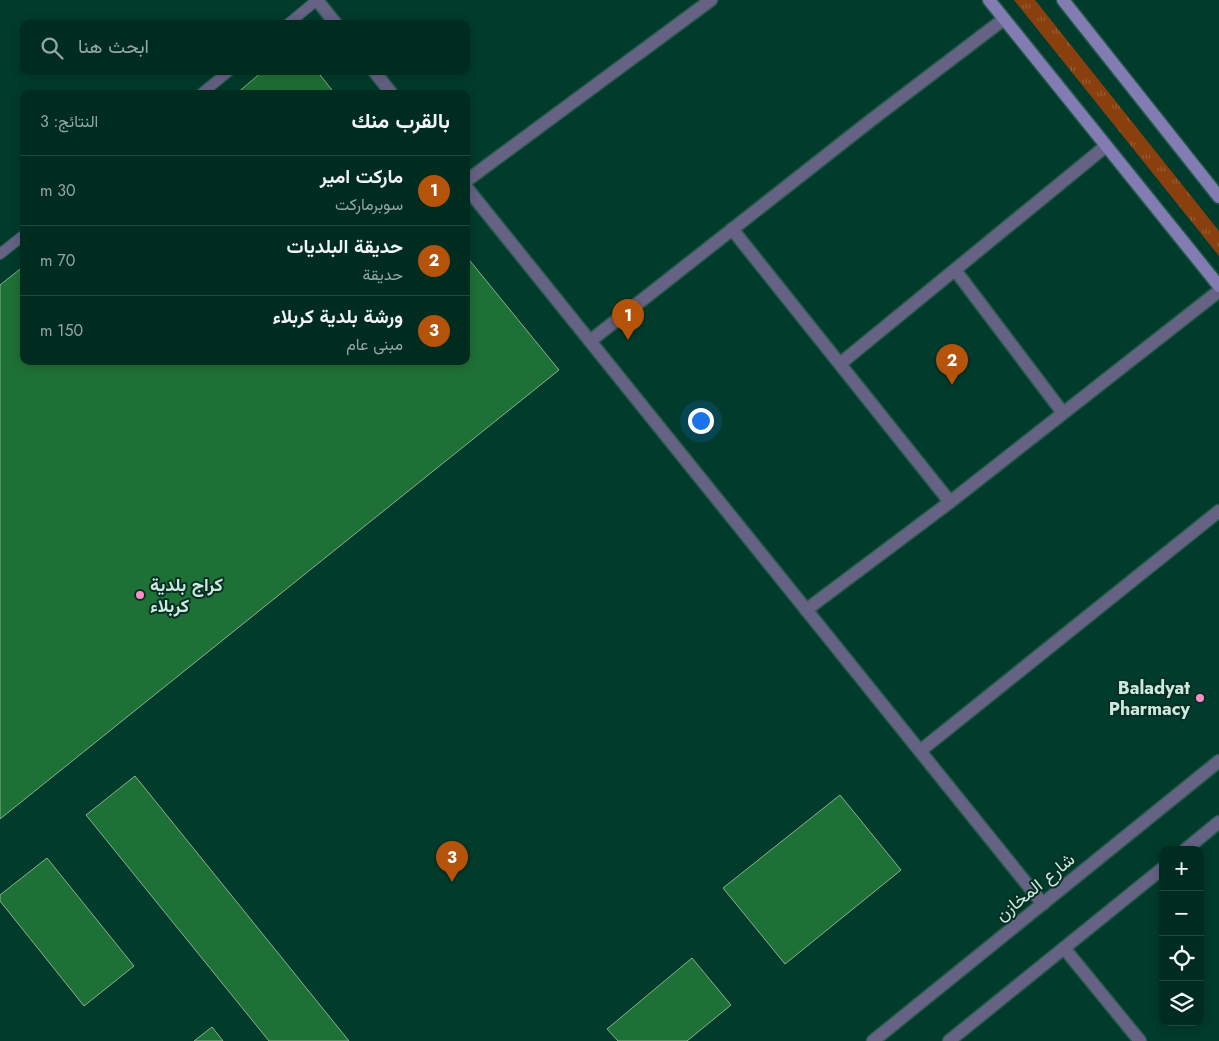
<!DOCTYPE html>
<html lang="ar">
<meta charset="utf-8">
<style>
body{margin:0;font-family:Jost,Vazirmatn,sans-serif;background:#0a3429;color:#f1f3f6;direction:rtl}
.controls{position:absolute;right:15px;bottom:15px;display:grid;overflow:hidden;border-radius:10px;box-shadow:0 2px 12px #0003}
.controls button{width:45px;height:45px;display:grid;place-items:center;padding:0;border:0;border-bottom:1px solid #22483e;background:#002c20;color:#f1f3f6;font:25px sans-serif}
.you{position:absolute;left:700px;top:420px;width:18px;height:18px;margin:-12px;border:4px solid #fff;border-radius:50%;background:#1a73e8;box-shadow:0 0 0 8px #1a73e833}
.badge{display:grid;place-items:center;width:32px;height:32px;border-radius:50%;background:#b45309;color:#fff;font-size:16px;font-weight:700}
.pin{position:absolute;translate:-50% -41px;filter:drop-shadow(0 1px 2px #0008)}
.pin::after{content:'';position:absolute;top:26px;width:18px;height:15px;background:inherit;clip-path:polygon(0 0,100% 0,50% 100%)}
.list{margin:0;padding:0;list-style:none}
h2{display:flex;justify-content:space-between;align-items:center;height:65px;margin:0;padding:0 20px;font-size:21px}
h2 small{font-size:16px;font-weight:400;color:#95a7a5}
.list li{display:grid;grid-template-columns:32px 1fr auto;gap:15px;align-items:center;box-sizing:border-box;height:70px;padding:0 20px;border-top:1px solid #22483e}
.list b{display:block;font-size:19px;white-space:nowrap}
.list p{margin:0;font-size:16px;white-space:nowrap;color:#95a7a5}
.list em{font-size:16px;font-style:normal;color:#95a7a5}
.icon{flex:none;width:28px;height:28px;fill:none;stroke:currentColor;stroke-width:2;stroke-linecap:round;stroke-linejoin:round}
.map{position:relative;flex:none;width:1219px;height:1041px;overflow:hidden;direction:ltr}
.search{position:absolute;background:#002c20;box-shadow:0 2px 12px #0003;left:20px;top:20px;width:450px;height:55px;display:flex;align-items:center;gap:12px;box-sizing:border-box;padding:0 18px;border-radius:10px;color:#95a7a5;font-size:19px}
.panel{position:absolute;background:#002c20;box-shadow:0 2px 12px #0003;left:20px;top:90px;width:450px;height:275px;border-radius:10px;direction:rtl}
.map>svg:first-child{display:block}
</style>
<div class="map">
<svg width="1219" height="1041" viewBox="0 0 1219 1041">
<defs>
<pattern id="grass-tufts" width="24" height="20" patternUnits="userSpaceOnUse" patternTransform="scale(1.25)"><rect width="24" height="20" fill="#89400e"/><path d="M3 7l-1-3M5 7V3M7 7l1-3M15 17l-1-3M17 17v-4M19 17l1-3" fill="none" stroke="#985c31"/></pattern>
</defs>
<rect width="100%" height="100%" fill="#003b2b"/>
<path fill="url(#grass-tufts)" d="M1014 0H1035L1219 231V256Z"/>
<g fill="#1e7136" stroke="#8ab090">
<path d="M263 71H317L335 94H236Z"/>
<path d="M466 256 559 370 0 819V285L24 266V361H466Z"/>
<path d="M135 776 349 1041H269L86 815Z"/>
<path d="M840 795 901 870 785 964 723 888Z"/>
<path d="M47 858 134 966 84 1006 0 901V895Z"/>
<path d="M692 958 731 1005 687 1041H618L607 1029Z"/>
<path d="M212 1027 223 1041H194Z"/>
</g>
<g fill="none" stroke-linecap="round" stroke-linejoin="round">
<g stroke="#255a4b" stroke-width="12">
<g id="service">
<path d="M288 24 317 0"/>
<path d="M201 94 229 71"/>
<path d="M0 254 24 235"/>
</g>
</g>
<g stroke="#255a4b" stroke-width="15">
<g id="minor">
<path d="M317 0 336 24"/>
<path d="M374 71 392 94"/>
<path d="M466 181 711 0"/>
<path d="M466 187 1043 904"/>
<path d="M732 229 950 502"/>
<path d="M955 270 1063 413"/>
<path d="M590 341 870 121 1004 19"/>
<path d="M841 363 1106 146"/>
<path d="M806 610 950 502 1219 291"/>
<path d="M920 751 1219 511"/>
<path d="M1064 948 1140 1041"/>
</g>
</g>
<g stroke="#255a4b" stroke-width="15">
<g id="tertiary">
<path d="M1185 850 1219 822"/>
<path d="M873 1041 1219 761"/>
<path d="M949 1041 1163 868"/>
</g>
</g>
<g stroke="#255a4b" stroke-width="15">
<g id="secondary">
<path d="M989 0 1219 286"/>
<path d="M1063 0 1219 197"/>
</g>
</g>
<use href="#service" stroke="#656284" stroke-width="10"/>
<use href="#minor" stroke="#656284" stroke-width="12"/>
<use href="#tertiary" stroke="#656284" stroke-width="12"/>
<use href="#secondary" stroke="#827cb2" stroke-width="12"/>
</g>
<g fill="#fb8fc6" stroke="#052f23" stroke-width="2">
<circle cx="140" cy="595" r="5"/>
<circle cx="1200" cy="698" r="5"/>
</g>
<g text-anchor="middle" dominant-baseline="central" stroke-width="4" stroke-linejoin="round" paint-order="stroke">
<g font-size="18" font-weight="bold" fill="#cee8dd" stroke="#052f23" text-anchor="start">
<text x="150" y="585">كراج بلدية<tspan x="150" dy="21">كربلاء</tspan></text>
<text x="1190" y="688" text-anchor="end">Baladyat<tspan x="1190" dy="21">Pharmacy</tspan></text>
</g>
<g font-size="18" fill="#cee8dd" stroke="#052f23">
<text transform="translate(1035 887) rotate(-39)">شارع المخازن</text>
</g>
</g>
</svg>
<div class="controls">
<button>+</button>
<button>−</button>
<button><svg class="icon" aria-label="locate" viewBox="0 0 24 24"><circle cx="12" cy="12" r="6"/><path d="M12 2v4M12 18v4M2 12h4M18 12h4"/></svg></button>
<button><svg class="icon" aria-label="layers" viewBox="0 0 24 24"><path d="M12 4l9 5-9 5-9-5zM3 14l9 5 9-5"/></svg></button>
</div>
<div class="you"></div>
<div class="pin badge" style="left:628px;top:340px">1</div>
<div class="pin badge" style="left:952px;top:385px">2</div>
<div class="pin badge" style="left:452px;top:882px">3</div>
<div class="search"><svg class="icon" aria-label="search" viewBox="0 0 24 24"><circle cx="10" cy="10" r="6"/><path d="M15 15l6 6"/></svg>ابحث هنا</div>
<section class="panel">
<h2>بالقرب منك<small>النتائج: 3</small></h2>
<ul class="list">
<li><span class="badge">1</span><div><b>ماركت امير</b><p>سوبرماركت</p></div><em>30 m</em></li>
<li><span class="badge">2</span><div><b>حديقة البلديات</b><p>حديقة</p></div><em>70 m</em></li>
<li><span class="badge">3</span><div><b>ورشة بلدية كربلاء</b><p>مبنى عام</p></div><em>150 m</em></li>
</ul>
</section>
</div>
